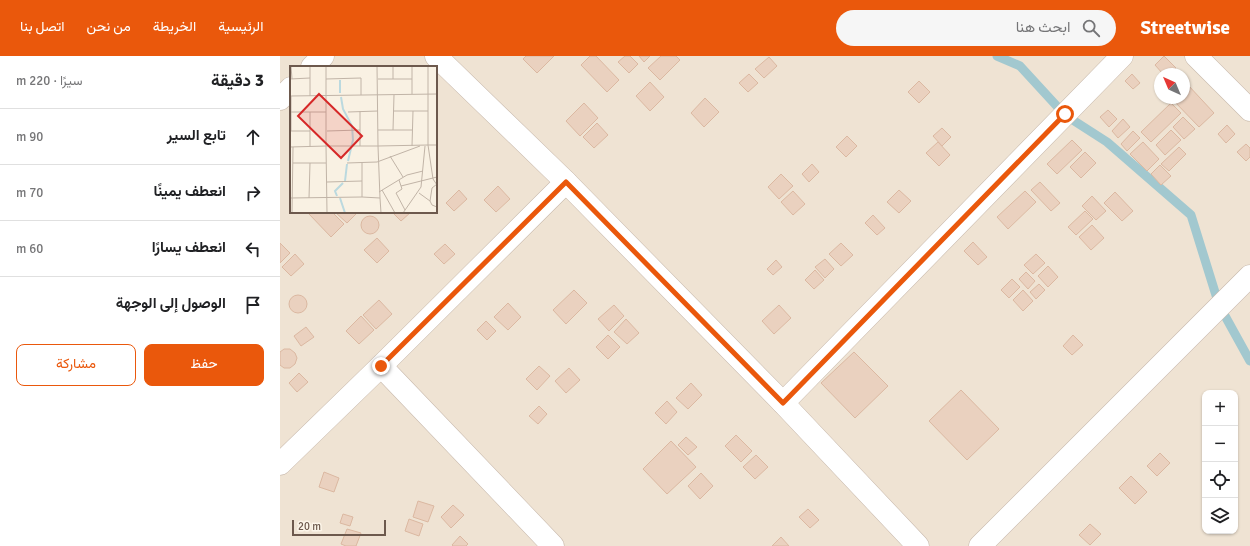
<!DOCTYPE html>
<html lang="ar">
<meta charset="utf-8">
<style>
body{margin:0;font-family:Signika,Vazirmatn,sans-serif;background:#f6f6f6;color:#202124;direction:rtl}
.controls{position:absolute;right:12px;bottom:12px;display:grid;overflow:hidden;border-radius:8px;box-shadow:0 1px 3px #0004}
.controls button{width:36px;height:36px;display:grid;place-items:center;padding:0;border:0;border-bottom:1px solid #e0e0e0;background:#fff;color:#202124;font:20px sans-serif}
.compass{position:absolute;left:874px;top:12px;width:36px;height:36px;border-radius:50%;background:#fff;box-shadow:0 1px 3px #0004;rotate:316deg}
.scale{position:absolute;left:12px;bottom:10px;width:94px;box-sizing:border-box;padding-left:4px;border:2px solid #6d594d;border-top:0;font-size:11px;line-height:14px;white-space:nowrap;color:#6d594d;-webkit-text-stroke:3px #fcf5e9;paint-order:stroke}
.stop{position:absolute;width:12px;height:12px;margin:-9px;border:3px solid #ea580c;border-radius:50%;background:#fff}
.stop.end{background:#ea580c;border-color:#fff;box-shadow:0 1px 4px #0008}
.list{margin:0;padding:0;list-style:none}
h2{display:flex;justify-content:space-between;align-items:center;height:52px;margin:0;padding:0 16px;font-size:17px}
h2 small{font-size:13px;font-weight:400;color:#757577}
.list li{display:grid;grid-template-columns:26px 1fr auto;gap:12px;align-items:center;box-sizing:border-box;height:56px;padding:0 16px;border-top:1px solid #e0e0e0}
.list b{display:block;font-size:15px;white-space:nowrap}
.list em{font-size:13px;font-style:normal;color:#757577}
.actions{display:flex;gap:8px;padding:12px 16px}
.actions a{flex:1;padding:9px 0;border:1px solid #ea580c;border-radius:8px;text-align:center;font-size:14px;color:#ea580c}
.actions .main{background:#ea580c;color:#fff}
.icon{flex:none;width:22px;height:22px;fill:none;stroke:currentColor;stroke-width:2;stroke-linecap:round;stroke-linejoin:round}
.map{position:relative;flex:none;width:970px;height:490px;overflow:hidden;direction:ltr}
header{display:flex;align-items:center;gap:24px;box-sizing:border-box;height:56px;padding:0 20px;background:#ea580c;color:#fff}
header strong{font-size:19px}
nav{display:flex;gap:22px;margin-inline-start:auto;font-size:14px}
.search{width:280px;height:36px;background:#f6f6f6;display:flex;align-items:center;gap:10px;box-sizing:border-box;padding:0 14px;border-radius:22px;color:#757577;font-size:15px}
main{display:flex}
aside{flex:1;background:#fff}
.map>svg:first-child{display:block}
</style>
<header>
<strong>Streetwise</strong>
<div class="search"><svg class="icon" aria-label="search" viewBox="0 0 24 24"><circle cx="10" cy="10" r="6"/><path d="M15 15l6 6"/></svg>ابحث هنا</div>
<nav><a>الرئيسية</a><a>الخريطة</a><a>من نحن</a><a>اتصل بنا</a></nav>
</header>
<main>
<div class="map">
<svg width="970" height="490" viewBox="0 0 970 490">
<rect width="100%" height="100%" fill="#f9f1e3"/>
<path fill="#efe3d3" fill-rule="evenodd" d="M0 0H970V490H0ZM11 11H156V156H11ZM880 18H904V42H880ZM925 337H955V475H925Z"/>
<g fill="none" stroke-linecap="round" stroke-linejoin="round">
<path stroke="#a2c8cf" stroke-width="9" d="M717 0 740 10 785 59 827 86 911 159 939 249 970 305"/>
</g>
<g fill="#ead1bf" stroke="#dbb8a1">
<path d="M246 0H274L257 17 243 3Z"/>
<path d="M310 0H316L339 24 327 36 301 9Z"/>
<path d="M345 0H350L358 8 349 17 338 6Z"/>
<path d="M359 0H370L364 6Z"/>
<path d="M381 0H396L400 4 380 24 368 12Z"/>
<path d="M884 0 896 12 890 18H883L875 9Z"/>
<path d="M489 1 497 10 484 22 475 13Z"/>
<path d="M469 18 478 27 468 36 459 27Z"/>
<path d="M852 18 860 27 853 33 845 25Z"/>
<path d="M639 25 650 36 639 47 628 36Z"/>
<path d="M370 26 384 41 370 55 356 40Z"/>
<path d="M908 29 934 57 919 71 893 44 895 42H904V33Z"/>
<path d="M425 42 439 56 424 71 411 57Z"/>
<path d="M304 47 318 62 300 80 286 65Z"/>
<path d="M891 47 901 57 871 86 861 76Z"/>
<path d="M828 54 837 63 829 71 820 61Z"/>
<path d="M903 61 915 73 904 83 893 71Z"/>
<path d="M843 63 850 71 838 82 832 75Z"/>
<path d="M317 67 328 79 314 92 303 81Z"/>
<path d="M947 69 955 78 946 87 938 78Z"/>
<path d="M662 72 671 81 662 90 653 80Z"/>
<path d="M891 74 901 84 885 99 876 89Z"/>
<path d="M853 75 860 82 847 95 841 88Z"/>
<path d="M567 80 577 90 566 101 556 91Z"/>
<path d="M792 84 802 94 777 118 767 108Z"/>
<path d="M658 86 670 99 659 110 646 97Z"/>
<path d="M863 86 879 103 867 115 850 98Z"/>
<path d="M966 88 970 92V101L966 105 957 96Z"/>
<path d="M899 91 906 98 889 115 881 108Z"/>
<path d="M805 96 816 107 801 122 790 111Z"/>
<path d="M532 108 539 116 529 126 522 118Z"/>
<path d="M880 109 891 120 881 129 871 118Z"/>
<path d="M501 118 513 130 499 143 488 131Z"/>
<path d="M760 126 780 147 771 155 751 134Z"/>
<path d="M218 130 230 143 216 156 204 144Z"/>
<path d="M179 134 187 143 174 155 166 147Z"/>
<path d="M619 134 631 145 619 157 607 146Z"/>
<path d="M513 135 525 148 513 159 501 146Z"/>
<path d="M745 135 756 146 728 173 717 161Z"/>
<path d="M835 136 853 155 842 165 824 147Z"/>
<path d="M812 140 826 155 816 164 802 150Z"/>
<path d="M805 155 813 163 796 179 788 171Z"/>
<path d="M32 156H52L64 168 51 181 29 158Z"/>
<path d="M55 156H78L67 167Z"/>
<path d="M112 156H131L121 165Z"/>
<path d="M593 159 605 172 597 179 585 167Z"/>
<circle cx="90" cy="169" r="9"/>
<path d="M812 169 824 182 811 194 799 181Z"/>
<path d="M97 182 109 195 97 207 84 194Z"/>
<path d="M693 186 707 201 698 209 684 195Z"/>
<path d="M0 187 10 197 0 207Z"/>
<path d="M561 187 573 199 561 210 549 198Z"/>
<path d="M165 188 175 198 164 208 154 198Z"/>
<path d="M15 198 24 208 11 220 2 211Z"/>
<path d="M756 198 765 207 753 218 744 209Z"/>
<path d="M545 203 554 213 545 222 535 211Z"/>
<path d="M496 204 502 211 493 219 487 213Z"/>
<path d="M768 210 778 221 768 231 758 220Z"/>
<path d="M535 214 544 224 534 233 525 224Z"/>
<path d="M746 216 755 225 748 233 739 223Z"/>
<path d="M732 223 740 231 729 242 721 234Z"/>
<path d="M759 228 765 234 756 243 750 236Z"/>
<path d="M294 234 307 247 286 268 273 254Z"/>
<path d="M743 234 753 245 743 255 733 244Z"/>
<circle cx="18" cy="248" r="9"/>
<path d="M99 244 112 258 96 273 83 259Z"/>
<path d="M228 247 241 261 228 274 214 261Z"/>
<path d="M334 249 344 260 329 275 318 263Z"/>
<path d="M499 249 511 262 494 278 482 265Z"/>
<path d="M81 260 94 274 79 288 66 275Z"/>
<path d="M346 263 359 277 347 288 334 276Z"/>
<path d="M206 265 216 275 207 284 197 274Z"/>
<path d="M26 271 34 281 21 290 14 280Z"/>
<path d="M328 279 340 291 328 303 316 291Z"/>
<path d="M793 279 803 289 792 299 783 290Z"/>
<path d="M4 293H10L15 297 17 302 15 308 10 312H4L0 309V296Z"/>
<path d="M574 296 608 330 575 362 541 327Z"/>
<path d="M259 310 270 320 257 334 246 323Z"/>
<path d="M289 312 300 324 286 337 275 325Z"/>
<path d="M19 317 28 326 17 336 9 327Z"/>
<path d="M411 327 422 339 408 353 396 342Z"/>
<path d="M681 334 719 373 687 404 649 365Z"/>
<path d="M387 345 397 356 386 368 375 357Z"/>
<path d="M259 350 267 358 258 368 249 360Z"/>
<path d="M456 379 472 395 461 406 445 390Z"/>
<path d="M406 381 417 391 408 399 398 389Z"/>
<path d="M391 385 416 411 387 438 363 413Z"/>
<path d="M880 397 890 407 877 420 867 410Z"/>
<path d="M476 399 488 411 475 423 463 411Z"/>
<path d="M44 416 59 422 54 436 39 431Z"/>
<path d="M421 417 433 430 420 443 408 430Z"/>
<path d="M851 420 867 436 855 448 839 432Z"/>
<path d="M138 445 154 450 148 466 133 461Z"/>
<path d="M173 449 184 459 171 472 161 461Z"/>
<path d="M528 453 539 464 530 472 519 461Z"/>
<path d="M63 458 73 461 70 470 60 467Z"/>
<path d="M129 463 143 468 139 480 125 475Z"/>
<path d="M810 468 821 478 810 489 799 479Z"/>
<path d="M67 473 81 477 76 490H66L61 488Z"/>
<path d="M180 480 188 488 186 490H173L172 489Z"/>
<path d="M501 481 509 490H492Z"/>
</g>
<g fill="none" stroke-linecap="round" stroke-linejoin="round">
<g stroke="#c8b9ac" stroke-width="23">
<g id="minor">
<path d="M156 0 286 126 503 347 638 490"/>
<path d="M916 0 970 54"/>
<path d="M32 11 43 0"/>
<path d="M0 43 11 32"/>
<path d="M101 310 273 490"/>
<path d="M503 347 842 0"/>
<path d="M0 408 101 310 286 126"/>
<path d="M700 490 970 220"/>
</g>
</g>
<use href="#minor" stroke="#fff" stroke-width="22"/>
</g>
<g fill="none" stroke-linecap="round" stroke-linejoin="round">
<path stroke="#ea580c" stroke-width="5" d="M101 310 286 126 503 347 785 58"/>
</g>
<g transform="translate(10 10)">
<rect width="147" height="147" fill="#f9f1e3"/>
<path fill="none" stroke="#bbd9df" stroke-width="2" d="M50 14V27M51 31 53 43 62 60 63 74 58 95M55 115 57 98M47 130 45 125 53 117M50 132 55 147"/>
<path fill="none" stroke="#c1b4a7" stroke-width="1" d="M1 0 2 13M20 0V30M87 0 88 80 138 79V0M0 13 20 12M36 13 71 12V29M88 13H122M103 13V0M122 28V0M0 30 147 28M70 45V80M103 45H138M1 46H36M58 46 88 45M88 64H122M103 64 104 29M0 65H20M1 65V30M37 65 70 64M147 79H138L143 113 147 119M122 80 123 45M0 81 36 80V0M20 81V46M100 90 113 111M3 97H36M57 97 87 96 130 80M72 97V131L90 132 91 147M109 114 112 123 106 127 115 144M37 116 72 115M111 120 147 111M92 124 105 147M89 126 117 109 133 105M129 127 140 135 142 139 147 141M0 132 72 131M19 132 20 97M140 135 142 122 147 118M2 147 3 81M37 147 36 80H88L90 132M113 147 131 121 135 80"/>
<path fill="#d62828" fill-opacity="0.15" stroke="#d62828" stroke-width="2" d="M29 28 72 70 51 92 8 50Z"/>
<rect width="147" height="147" fill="none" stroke="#6d594d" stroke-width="2"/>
</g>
</svg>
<div class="controls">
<button>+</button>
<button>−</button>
<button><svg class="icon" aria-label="locate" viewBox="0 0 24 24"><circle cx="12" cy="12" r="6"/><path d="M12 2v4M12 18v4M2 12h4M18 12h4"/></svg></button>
<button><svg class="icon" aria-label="layers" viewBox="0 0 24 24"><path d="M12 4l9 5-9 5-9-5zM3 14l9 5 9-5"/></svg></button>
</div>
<svg class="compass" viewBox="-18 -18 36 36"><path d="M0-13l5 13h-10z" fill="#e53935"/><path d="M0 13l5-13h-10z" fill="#757577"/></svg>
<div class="scale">20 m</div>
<div class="stop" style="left:785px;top:58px"></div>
<div class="stop end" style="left:101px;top:310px"></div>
</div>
<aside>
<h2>3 دقيقة<small>سيرًا · 220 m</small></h2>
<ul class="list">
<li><svg class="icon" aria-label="ahead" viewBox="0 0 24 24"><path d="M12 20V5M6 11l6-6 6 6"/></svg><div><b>تابع السير</b></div><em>90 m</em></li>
<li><svg class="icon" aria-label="right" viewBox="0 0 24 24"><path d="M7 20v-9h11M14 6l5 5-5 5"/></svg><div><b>انعطف يمينًا</b></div><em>70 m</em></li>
<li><svg class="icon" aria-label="left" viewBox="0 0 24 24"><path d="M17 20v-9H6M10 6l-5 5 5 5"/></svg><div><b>انعطف يسارًا</b></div><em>60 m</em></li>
<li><svg class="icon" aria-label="arrive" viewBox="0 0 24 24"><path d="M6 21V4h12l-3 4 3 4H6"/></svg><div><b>الوصول إلى الوجهة</b></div></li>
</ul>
<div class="actions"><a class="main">حفظ</a><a>مشاركة</a></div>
</aside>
</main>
